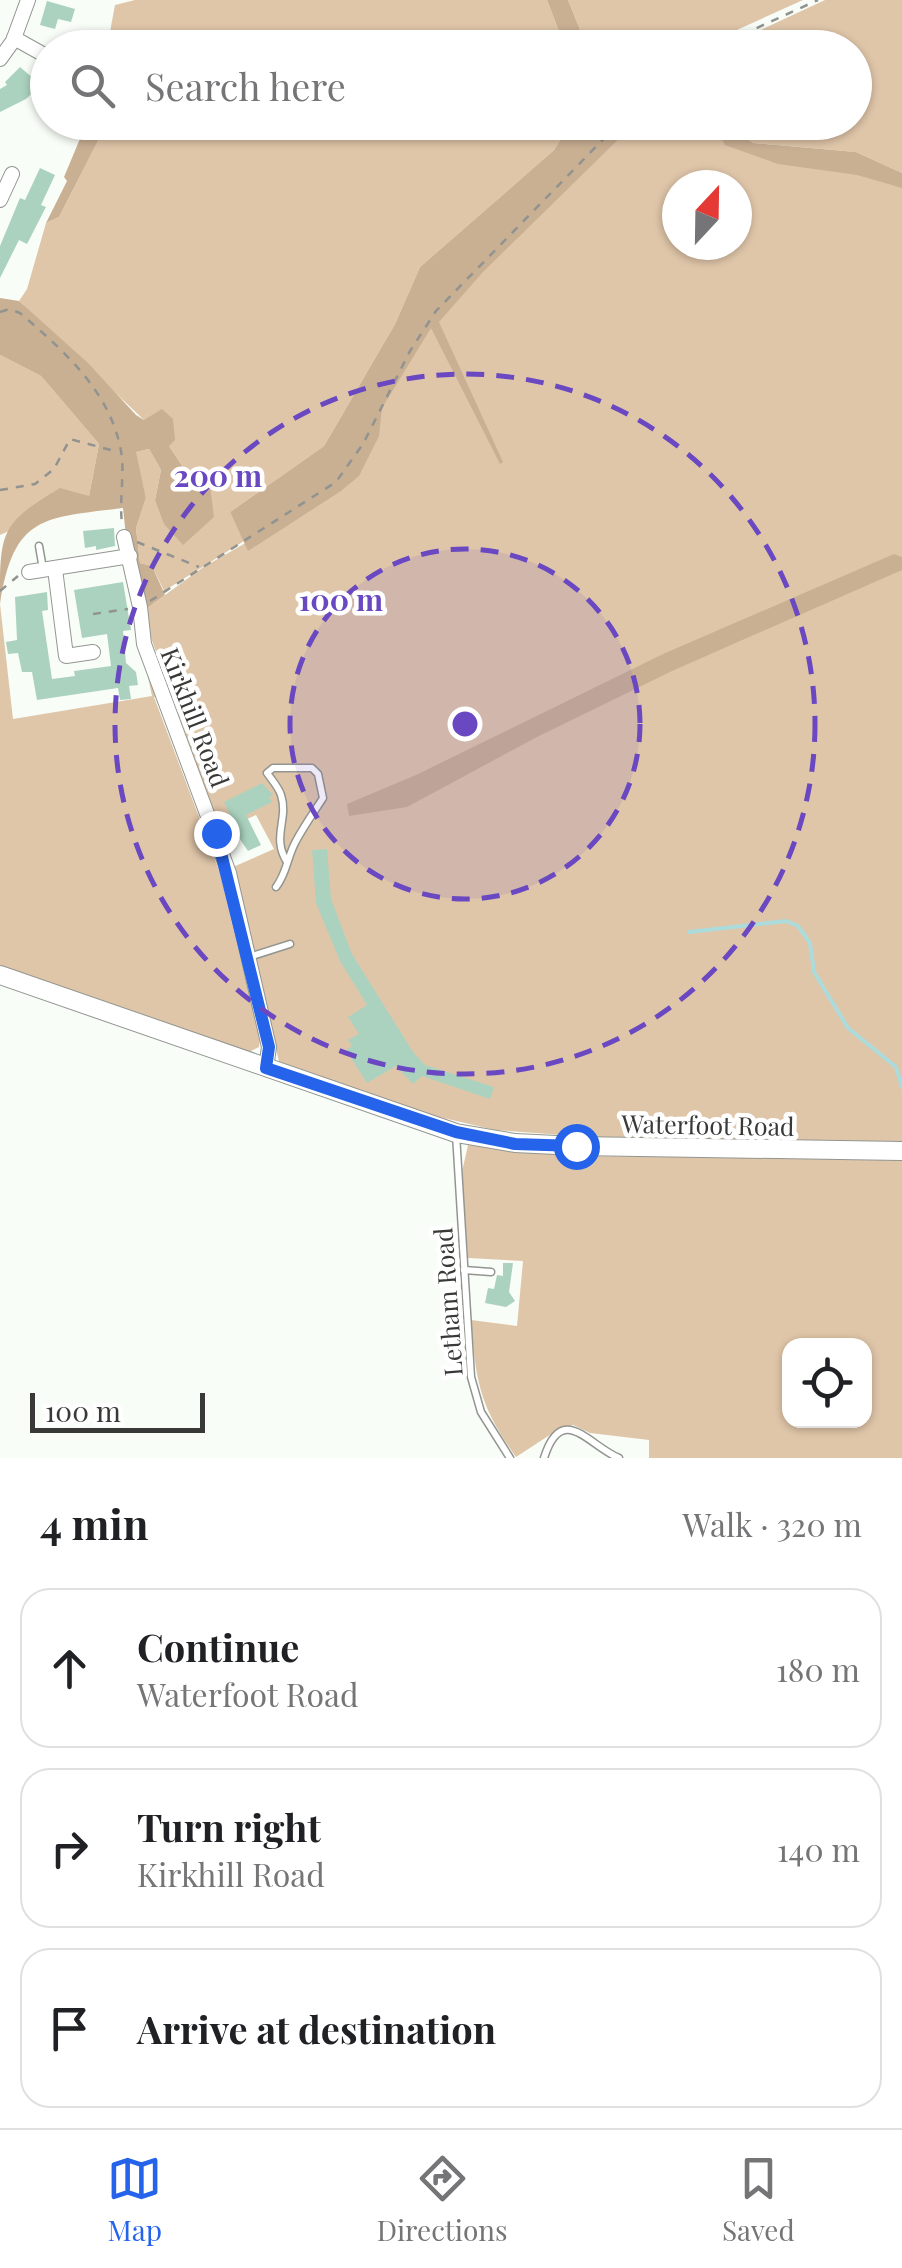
<!DOCTYPE html>
<meta charset="utf-8">
<style>
body{margin:0;font-family:"Playfair Display",serif;background:#f6f6f6;color:#202124}
.controls{position:absolute;right:30px;bottom:30px;display:grid;overflow:hidden;border-radius:20px;box-shadow:0 2px 8px #0004}
.controls button{width:90px;height:90px;display:grid;place-items:center;padding:0;border:0;border-bottom:2px solid #e0e0e0;background:#fff;color:#202124;font:50px sans-serif}
.compass{position:absolute;left:662px;top:170px;width:90px;height:90px;border-radius:50%;background:#fff;box-shadow:0 2px 8px #0004;rotate:22deg}
.scale{position:absolute;left:30px;bottom:25px;width:175px;box-sizing:border-box;padding-left:10px;border:5px solid #393a38;border-top:0;font-size:28px;line-height:35px;white-space:nowrap;color:#393a38;-webkit-text-stroke:8px #fff;paint-order:stroke}
.stop{position:absolute;width:30px;height:30px;margin:-22px;border:8px solid #2563eb;border-radius:50%;background:#fff}
.stop.end{background:#2563eb;border-color:#fff;box-shadow:0 2px 10px #0008}
.list{margin:0;padding:0;list-style:none}
h2{display:flex;justify-content:space-between;align-items:center;height:130px;margin:0;padding:0 40px;font-size:42px}
h2 small{font-size:32px;font-weight:400;color:#757577}
.list li{display:grid;grid-template-columns:65px 1fr auto;gap:30px;align-items:center;box-sizing:border-box;height:160px;margin:0 20px 20px;padding:0 20px;border:2px solid #e0e0e0;border-radius:30px}
.list b{display:block;font-size:38px;white-space:nowrap}
.list p{margin:0;font-size:32px;white-space:nowrap;color:#757577}
.list em{font-size:32px;font-style:normal;color:#757577}
.icon{flex:none;width:55px;height:55px;fill:none;stroke:currentColor;stroke-width:2;stroke-linecap:round;stroke-linejoin:round}
.map{position:relative;flex:none;width:902px;height:1458px;overflow:hidden}
.search{position:absolute;background:#fff;box-shadow:0 2px 8px #0004;left:30px;right:30px;top:30px;height:110px;display:flex;align-items:center;gap:25px;box-sizing:border-box;padding:0 35px;border-radius:55px;color:#757577;font-size:38px}
.sheet{height:670px;background:#fff}
nav{display:flex;justify-content:space-around;align-items:center;box-sizing:border-box;height:140px;border-top:2px solid #e0e0e0;background:#fff;font-size:28px;color:#757577}
nav a{display:grid;justify-items:center;gap:5px}
nav .on{color:#2563eb}
.map>svg:first-child{display:block}
</style>
<div class="map">
<svg width="902" height="1458" viewBox="0 0 902 1458">
<rect width="100%" height="100%" fill="#f9fdf7"/>
<g fill="#e0c6a9" fill-rule="evenodd">
<path d="M135 0H547L565 47 107 48 115 5Z"/>
<path d="M568 0H803L697 48 587 47Z"/>
<path d="M825 0H902V173L856 152 753 143 742 135 739 123 854 122V48H722Z"/>
<path d="M105 123H571L554 150 420 267 395 324 324 446 230 512 244 541 164 591 152 566 140 563 136 528 146 498 135 452 149 449 161 470 155 500 211 512 209 486 183 467 169 446 144 420 19 301 27 289 46 223 59 217 99 139Z"/>
<path d="M620 123H727L750 148 902 181V1142L603 1138 495 1130 422 1113 281 1070 233 867 274 849 256 815 221 831 151 638 146 609 202 568 249 541 376 419 425 325ZM677 185H737V245H677Z"/>
<path d="M0 355 41 376 99 444 89 496 0 535Z"/>
<path d="M0 604 13 719 152 696 145 663 159 695 154 697 220 873 260 1039 259 1047 247 1053 0 969Z"/>
<path d="M468 1145 571 1156 902 1158V1458H649V1440L590 1433 573 1425 559 1429 516 1457C479 1405 476 1382 471 1320L517 1326 523 1261 468 1258 462 1172ZM790 1346H864V1420H790Z"/>
</g>
<g fill="#cab093">
<path d="M547 0H568L587 47H565Z"/>
<path d="M87 122 105 123 99 139 59 217 46 223 67 181 64 177Z"/>
<path d="M571 123H635L483 272 439 322 503 462 500 464 431 328 382 408 379 436 359 476 341 491 248 551 230 512 324 446 395 324 420 267 554 150Z"/>
<path d="M714 123H739L742 135 753 143 856 152 902 173V188L857 175 778 164 725 145Z"/>
<path d="M0 298 19 301 88 363 136 415 144 420 162 409 173 419 175 440 169 446 183 467 201 472 210 486 214 517 183 545 164 524 155 500 161 470 149 449 136 452 146 498 136 528 140 563 152 566 165 595 146 609 134 613 123 508C43 518 14 515 0 604 0 531 0 524 60 488L89 496 99 444 41 376 0 355Z"/>
<path d="M894 554 902 557V570L672 671 537 737 407 807 349 816 347 804 416 775 663 654Z"/>
</g>
<g fill="none" stroke-linecap="round" stroke-linejoin="round">
<path stroke="#abdbdb" stroke-width="4" d="M689 932 786 921 798 926 810 943 814 972 848 1028 896 1067 902 1087"/>
</g>
<g fill="#abd2bf">
<path d="M47 1 75 9 71 22 58 19 55 29 40 25Z"/>
<path d="M20 67 41 85 26 99 0 112V89L7 85 5 82Z"/>
<path d="M40 168 55 175 41 205 46 207 27 244 19 240 0 278V246L20 198 25 200Z"/>
<path d="M114 528 115 546 96 550V546L85 548 83 531Z"/>
<path d="M123 582 131 630 123 631 126 663 136 672 138 685 129 686 131 699 120 700 118 688 37 700 32 672H22L18 653 8 654 6 642 17 640 15 597 47 592 48 610 42 611 52 679 75 676 74 671 111 666 107 634 82 638 74 590Z"/>
<path d="M262 783 273 795 269 797 272 802 246 815 261 845 248 851 235 832 238 831 224 802Z"/>
<path d="M327 849 331 899 352 954 413 1052 425 1065 494 1087 490 1099 422 1076 413 1084 396 1066 367 1083 346 1050 352 1046 348 1040 359 1034 348 1017 367 1005 340 961 316 903 312 850Z"/>
<path d="M503 1263H513L509 1292 515 1301 506 1307 485 1303 488 1288 494 1289 497 1275 503 1276Z"/>
</g>
<g fill="none" stroke-linecap="round" stroke-linejoin="round">
<g stroke="#929690" stroke-width="9">
<g id="service">
<path d="M39 546 43 569"/>
<path d="M276 887C287 873 287 857 296 841 304 826 314 812 323 798L318 774 312 768H273L267 773C272 780 279 788 281 795 289 819 271 837 287 862"/>
<path d="M249 957 290 944"/>
<path d="M456 1134 471 1377 481 1412 510 1458"/>
<path d="M464 1270 491 1272"/>
<path d="M544 1458C562 1401 589 1446 619 1458"/>
</g>
</g>
<g stroke="#929690" stroke-width="16">
<g id="minor">
<path d="M14 38 48 57"/>
<path d="M0 59 13 41 28 0"/>
<path d="M0 200 12 174"/>
<path d="M124 537 140 607 144 644 229 873 269 1047 266 1068"/>
<path d="M55 569 66 656 93 652"/>
<path d="M29 572 130 556"/>
</g>
</g>
<g stroke="#929690" stroke-width="20">
<path id="tertiary" d="M0 975 456 1133 515 1143 577 1146 902 1151"/>
</g>
<g stroke="#919390" stroke-width="2.5" stroke-dasharray="8 8" stroke-linecap="butt">
<path d="M713 48 818 0"/>
<path d="M0 312 9 309 20 313C64 351 110 391 121 451 125 474 119 500 122 523"/>
<path d="M0 490 35 484 54 469 70 439 118 452"/>
<path d="M137 542 199 567"/>
<path d="M0 591 18 576"/>
<path d="M150 601 336 482 363 444 410 351 436 311 620 122"/>
<path d="M93 614 128 609"/>
</g>
<use href="#service" stroke="#fff" stroke-width="6"/>
<use href="#minor" stroke="#fff" stroke-width="14"/>
<use href="#tertiary" stroke="#fff" stroke-width="18"/>
</g>
<g fill="none" stroke-linecap="round" stroke-linejoin="round">
<path stroke="#2563eb" stroke-width="12" d="M216 833 269 1047 266 1068 456 1132 515 1144 576 1146"/>
</g>
<circle cx="465" cy="724" r="175" fill="#6948c1" fill-opacity=".12"/>
<g fill="none" stroke="#6948c1" stroke-width="5" stroke-dasharray="18 12">
<circle cx="465" cy="724" r="175"/>
<circle cx="465" cy="724" r="350"/>
</g>
<g text-anchor="middle" dominant-baseline="central" stroke-width="9" stroke-linejoin="round" paint-order="stroke">
<g font-size="25" fill="#393a38" stroke="#fff">
<text transform="translate(196 717) rotate(69)">Kirkhill Road</text>
<text transform="translate(708 1124) rotate(1)">Waterfoot Road</text>
<text transform="translate(447 1302) rotate(-94)">Letham Road</text>
</g>
</g>
<circle cx="465" cy="724" r="15" fill="#6948c1" stroke="#fff" stroke-width="5"/>
<g font-size="30" text-anchor="middle" font-weight="bold" fill="#6948c1" stroke="#fff" stroke-width="9" stroke-linejoin="round" paint-order="stroke">
<text x="218" y="487">200 m</text>
<text x="341" y="611">100 m</text>
</g>
</svg>
<div class="controls">
<button><svg class="icon" aria-label="locate" viewBox="0 0 24 24"><circle cx="12" cy="12" r="6"/><path d="M12 2v4M12 18v4M2 12h4M18 12h4"/></svg></button>
</div>
<svg class="compass" viewBox="-18 -18 36 36"><path d="M0-13l5 13h-10z" fill="#e53935"/><path d="M0 13l5-13h-10z" fill="#757577"/></svg>
<div class="scale">100 m</div>
<div class="stop" style="left:576px;top:1146px"></div>
<div class="stop end" style="left:216px;top:833px"></div>
<div class="search"><svg class="icon" aria-label="search" viewBox="0 0 24 24"><circle cx="10" cy="10" r="6"/><path d="M15 15l6 6"/></svg>Search here</div>
</div>
<section class="sheet">
<h2>4 min<small>Walk · 320 m</small></h2>
<ul class="list">
<li><svg class="icon" aria-label="ahead" viewBox="0 0 24 24"><path d="M12 20V5M6 11l6-6 6 6"/></svg><div><b>Continue</b><p>Waterfoot Road</p></div><em>180 m</em></li>
<li><svg class="icon" aria-label="right" viewBox="0 0 24 24"><path d="M7 20v-9h11M14 6l5 5-5 5"/></svg><div><b>Turn right</b><p>Kirkhill Road</p></div><em>140 m</em></li>
<li><svg class="icon" aria-label="arrive" viewBox="0 0 24 24"><path d="M6 21V4h12l-3 4 3 4H6"/></svg><div><b>Arrive at destination</b></div></li>
</ul>
</section>
<nav>
<a class="on"><svg class="icon" aria-label="map" viewBox="0 0 24 24"><path d="M3 6l6-2 6 2 6-2v14l-6 2-6-2-6 2zM9 4v14M15 6v14"/></svg>Map</a>
<a><svg class="icon" aria-label="directions" viewBox="0 0 24 24"><path d="M12 3l9 9-9 9-9-9zM9 14v-3h6M13 9l2 2-2 2"/></svg>Directions</a>
<a><svg class="icon" aria-label="saved" viewBox="0 0 24 24"><path d="M7 4h10v16l-5-4-5 4z"/></svg>Saved</a>
</nav>
